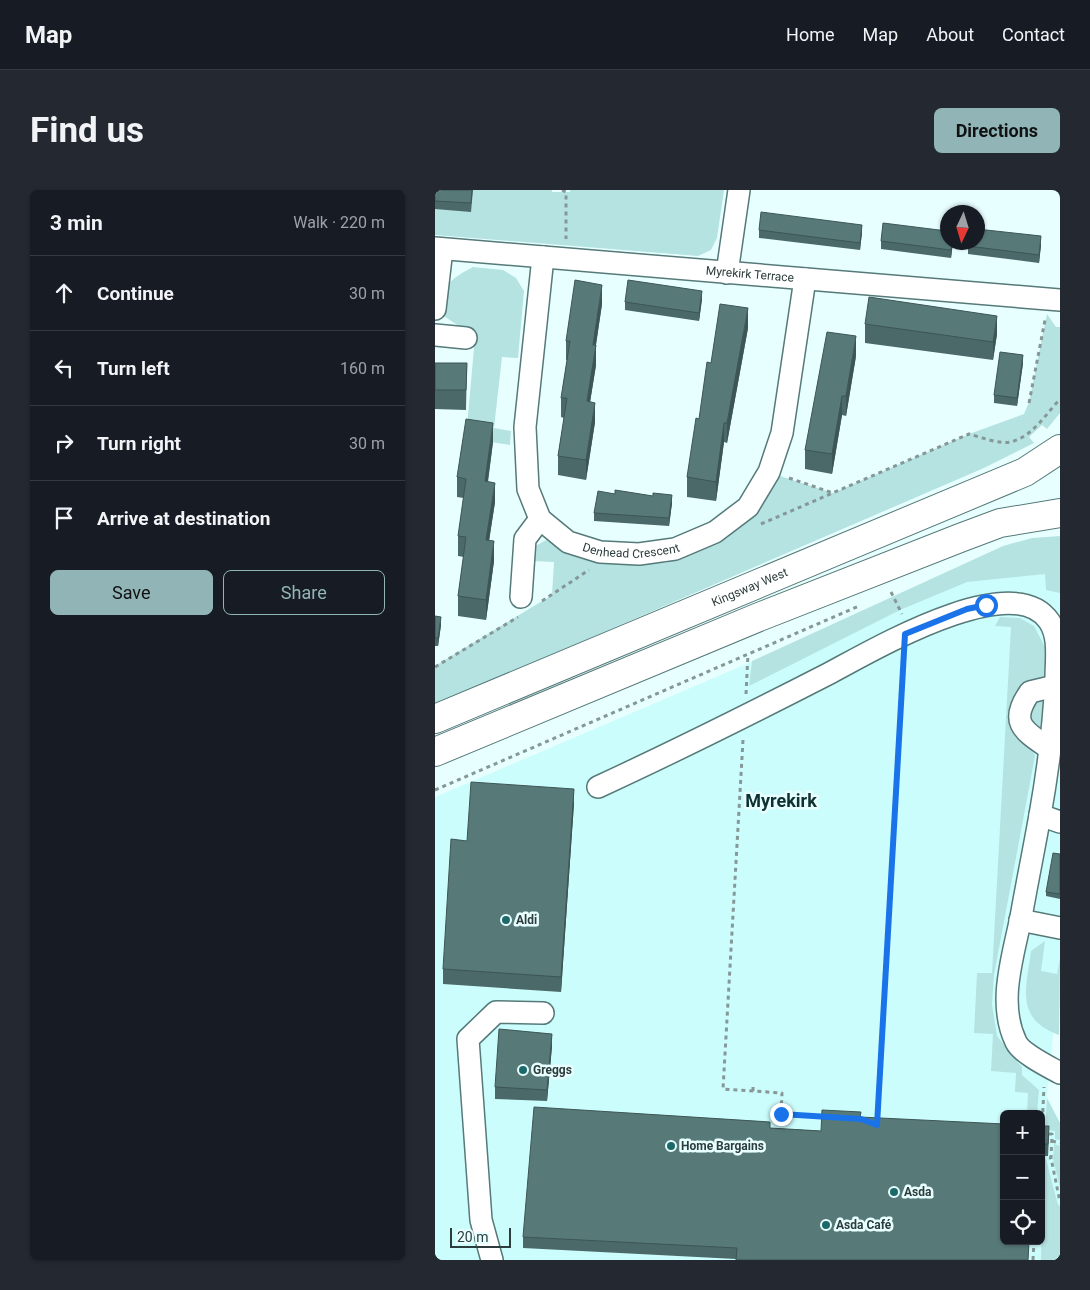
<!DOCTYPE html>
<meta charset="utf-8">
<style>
body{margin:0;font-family:Roboto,sans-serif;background:#242831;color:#f1f3f6}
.controls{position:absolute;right:15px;bottom:15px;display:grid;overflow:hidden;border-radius:8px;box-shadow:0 1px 4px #0004}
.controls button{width:45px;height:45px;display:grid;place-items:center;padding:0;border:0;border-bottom:1px solid #363941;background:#171b24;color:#f1f3f6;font:25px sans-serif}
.compass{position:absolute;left:505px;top:15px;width:45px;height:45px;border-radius:50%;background:#171b24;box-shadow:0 1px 4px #0004;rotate:184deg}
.scale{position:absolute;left:15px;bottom:12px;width:61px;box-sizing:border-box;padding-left:5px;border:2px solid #2d3c3c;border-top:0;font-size:14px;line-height:18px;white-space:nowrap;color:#2d3c3c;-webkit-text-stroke:4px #e8ffff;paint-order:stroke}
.stop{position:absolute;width:15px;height:15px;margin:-11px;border:4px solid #1a73e8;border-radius:50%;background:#fff}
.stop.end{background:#1a73e8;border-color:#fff;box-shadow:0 1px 5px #0008}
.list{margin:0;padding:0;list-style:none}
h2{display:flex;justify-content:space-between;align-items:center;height:65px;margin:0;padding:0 20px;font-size:21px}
h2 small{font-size:16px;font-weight:400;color:#9ea1a6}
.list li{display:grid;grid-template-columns:32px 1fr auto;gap:15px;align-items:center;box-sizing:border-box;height:75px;padding:0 20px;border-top:1px solid #363941}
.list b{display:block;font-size:19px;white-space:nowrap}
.list em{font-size:16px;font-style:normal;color:#9ea1a6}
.actions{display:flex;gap:10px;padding:15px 20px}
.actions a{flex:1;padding:11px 0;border:1px solid #91b5b7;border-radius:8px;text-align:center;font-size:18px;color:#91b5b7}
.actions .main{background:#91b5b7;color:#111}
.icon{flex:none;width:28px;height:28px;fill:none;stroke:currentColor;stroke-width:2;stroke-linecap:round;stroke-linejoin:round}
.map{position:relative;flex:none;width:625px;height:1070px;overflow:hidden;border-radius:8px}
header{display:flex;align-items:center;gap:30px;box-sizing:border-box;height:70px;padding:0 25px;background:#171b24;border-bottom:1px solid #363941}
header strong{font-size:24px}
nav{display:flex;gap:28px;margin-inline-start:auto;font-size:18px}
.intro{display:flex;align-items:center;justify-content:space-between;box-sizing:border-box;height:120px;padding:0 30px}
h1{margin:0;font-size:35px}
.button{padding:12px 22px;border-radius:8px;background:#91b5b7;color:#111;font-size:18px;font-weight:700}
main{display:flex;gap:30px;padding:0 30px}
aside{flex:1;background:#171b24;border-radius:8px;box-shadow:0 1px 4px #0004}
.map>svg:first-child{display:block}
</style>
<header>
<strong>Map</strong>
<nav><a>Home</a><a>Map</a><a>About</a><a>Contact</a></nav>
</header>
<div class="intro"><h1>Find us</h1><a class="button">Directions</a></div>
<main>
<aside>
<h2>3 min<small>Walk · 220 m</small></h2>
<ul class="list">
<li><svg class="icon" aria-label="ahead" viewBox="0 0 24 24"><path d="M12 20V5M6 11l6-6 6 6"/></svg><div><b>Continue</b></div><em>30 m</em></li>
<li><svg class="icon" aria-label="left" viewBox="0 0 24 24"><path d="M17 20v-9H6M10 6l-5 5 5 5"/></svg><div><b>Turn left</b></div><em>160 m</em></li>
<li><svg class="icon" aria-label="right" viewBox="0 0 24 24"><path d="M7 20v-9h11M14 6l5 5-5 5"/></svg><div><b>Turn right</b></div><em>30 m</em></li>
<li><svg class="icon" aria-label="arrive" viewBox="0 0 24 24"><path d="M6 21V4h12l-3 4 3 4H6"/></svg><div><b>Arrive at destination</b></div></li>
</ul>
<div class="actions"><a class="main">Save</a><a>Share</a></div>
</aside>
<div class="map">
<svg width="625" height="1070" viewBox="0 0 625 1070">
<rect width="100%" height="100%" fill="#e8ffff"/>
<path fill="#ccfdfd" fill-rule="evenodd" d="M588 356 625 371V817L620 824 612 908 625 933V1070H0V607ZM569 924H606V1051H569Z"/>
<g fill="#b5e3e2">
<path d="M0 0H117V2H135V0H289L282 48 276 60 263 66 0 45Z"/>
<path d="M38 77 68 80 81 88 89 101 83 168 67 167 59 238 76 241 75 255 31 248 40 147 6 124C8 95 12 91 38 77Z"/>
<path d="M612 124 621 137H625V223L612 239 607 235 594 247 599 253 549 278 0 515V476L117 405 119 372 98 371 99 357 111 350 165 373H231L291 349 324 317 342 285 398 303 534 244 589 224 594 212Z"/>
<path d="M625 346V403L611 400 610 384 532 392 465 420 314 496 317 471 568 356 597 348Z"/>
<path d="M565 427 585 428 599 436 611 459 609 492 579 513 600 566 559 785 557 814 562 846 587 877V885L604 900 602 924H592L593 903 580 902 581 883 556 881 558 844 539 843 542 783H557L576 437 560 436Z"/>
<path d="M608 507 605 541 598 540 593 518 599 510Z"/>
<path d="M610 751 606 781 622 784 625 768 624 845C580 829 591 799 596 761Z"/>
<path d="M612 908 625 933V950L620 949V941L610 940Z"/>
<path d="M619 954 625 956V998L618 969Z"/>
<path d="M608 969H611L623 1015 625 1016V1070H606Z"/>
</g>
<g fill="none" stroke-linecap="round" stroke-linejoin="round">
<g stroke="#567979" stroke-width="24">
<g id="minor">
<path id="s1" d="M0 58 625 110"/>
<path id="s2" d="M108 67 90 237 93 299 105 329 133 352 165 362 204 364 240 359 280 342 313 317 334 282 347 243 370 89"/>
<path d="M292 83 304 0"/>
<path d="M0 119 7 59"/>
<path d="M0 145 31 148"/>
<path d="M86 407 90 349 105 329"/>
<path d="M615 559C589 541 573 533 595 502L620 496"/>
<path d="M163 597C241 561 317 523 393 484 435 462 577 377 614 431 625 447 621 470 621 488 619 534 613 580 605 625 599 659 592 693 586 727 578 767 562 813 581 852 586 863 614 877 625 883"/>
<path d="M605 625 625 632"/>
<path d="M585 730 625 738"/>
<path d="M57 1070 46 1030 33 849 61 822 108 823"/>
</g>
</g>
<g stroke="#567979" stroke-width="30">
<g id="highway">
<path id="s3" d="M0 529 590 282 625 259"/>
<path d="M0 562 324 427 525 348 565 333 625 323"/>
</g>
</g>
<g stroke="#859797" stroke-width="3" stroke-dasharray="4 4" stroke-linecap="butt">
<path d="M127 0 131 2V49"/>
<path d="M594 213 610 130"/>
<path d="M354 288 398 303"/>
<path d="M326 334 534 244C546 247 567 256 579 251 598 245 612 223 625 209"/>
<path d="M456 402 467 424"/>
<path d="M107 411 154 380"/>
<path d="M0 477 83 427"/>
<path d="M311 504 313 464"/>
<path d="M308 550 288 899 347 903 346 924 390 926"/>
<path d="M0 600 424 416"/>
<path d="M318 901V894"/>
<path d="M443 932 469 466"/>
<path d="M607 938 609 897"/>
<path d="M345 943 346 924"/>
<path d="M606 944H617L616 968 625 1012"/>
<path d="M617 951 625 953"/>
<path d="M606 967 616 968"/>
<path d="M598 1070 599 1051"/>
</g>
<use href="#minor" stroke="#fff" stroke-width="21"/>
<use href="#highway" stroke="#fff" stroke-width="28"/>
</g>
<g fill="#4b6968">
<path d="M0 0H38L36 22 0 19Z"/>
<path d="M324 40 427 42 425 60 324 48Z"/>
<path d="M446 51 518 52 516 68 446 59Z"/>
<path d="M606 55 604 73 533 64V56Z"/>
<path d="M267 109 264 131 190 120V112Z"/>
<path d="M167 114 161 155V175L155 212 160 232 151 290 123 285V266L129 228 126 227V208L132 170H131V151Z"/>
<path d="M430 134 562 144 558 170 430 153Z"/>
<path d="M313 138 292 253 289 252 281 311 252 307V287L276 173Z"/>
<path d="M421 166 411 226 407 225 397 284 370 279V260Z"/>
<path d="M0 173H32L31 220 0 219Z"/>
<path d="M588 173 582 216 559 213V205Z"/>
<path d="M58 252 53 292 60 312 54 351 59 371 51 430 23 426V406L29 367 23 366V346L29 308 22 307V287Z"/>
<path d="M237 313 234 336 159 331V323Z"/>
<path d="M0 426 6 435 3 456H0Z"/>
<path d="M139 613 126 802 8 794V779L32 651Z"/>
<path d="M625 664V709L611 706V702Z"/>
<path d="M117 856 112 911 60 909V897Z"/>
<path d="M426 927 594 1051 593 1070H301V1069L88 1058V1047L335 938 386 941Z"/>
<path d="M606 936 614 948 613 966H606Z"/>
</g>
<g fill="#3d5555">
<path d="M427 35V42L425 60V53Z"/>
<path d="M606 46V55L604 73V65Z"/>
<path d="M517 52H518L516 68V60Z"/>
<path d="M167 95V114L158 174V155Z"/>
<path d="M267 101V109L264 131V123Z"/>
<path d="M313 118V138L292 253V233Z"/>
<path d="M562 126V144L558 170V152Z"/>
<path d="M421 146V166L411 226V206Z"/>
<path d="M161 155V175L152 231V211Z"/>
<path d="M588 165V173L582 216V208Z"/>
<path d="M407 206V225L397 284V264Z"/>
<path d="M160 213V232L151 290V270Z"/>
<path d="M58 233V252L50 311V291Z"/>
<path d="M289 233V252L281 311V292Z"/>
<path d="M60 293V312L51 370V350Z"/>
<path d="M237 305V313L234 336V328Z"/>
<path d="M59 351V371L51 430V410Z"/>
<path d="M6 427V435L3 456V448Z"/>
<path d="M139 599V613L126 802V787Z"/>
<path d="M117 844V856L112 911V900Z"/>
</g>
<g fill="#577a79" stroke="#3d5555">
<path d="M0 0H37L36 13 0 11Z"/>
<path d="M326 22 427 35 425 53 324 40Z"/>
<path d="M448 33 512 41V52H517L516 60 446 51Z"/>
<path d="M542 39 606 46 604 65 533 56 534 52H542Z"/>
<path d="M140 90 167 95 158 155H161L152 211 160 213 151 270 123 266 132 208H126L135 151H131Z"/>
<path d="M193 90 267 101 264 123 190 112Z"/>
<path d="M434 107 562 126 558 152 430 134Z"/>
<path d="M285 114 313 118 292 233H289L281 292 252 287 261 228 264 229 272 172 276 173Z"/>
<path d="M392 142 421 146 411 206H407L397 264 370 260Z"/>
<path d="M565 162 588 165 582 208 559 205Z"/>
<path d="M0 173H32L31 200H0Z"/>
<path d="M31 229 58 233 50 291 60 293 51 350 59 351 51 410 23 406 31 347 23 346 31 289 22 287Z"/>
<path d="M180 300 218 306V303L237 305 234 328 159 323 163 301 180 304Z"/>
<path d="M0 426 6 427 3 448H0Z"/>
<path d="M36 592 139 599 126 787 8 779 16 649 32 651Z"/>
<path d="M618 663 625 664V704L611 702Z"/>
<path d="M64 839 117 844 112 900 60 897Z"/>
<path d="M99 917 335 932V938L386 941 387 920 426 922 425 927 569 934V1051H594L593 1070H301L302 1058 88 1047Z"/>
<path d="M606 936H614L613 954H606Z"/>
</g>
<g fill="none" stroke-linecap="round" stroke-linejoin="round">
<path stroke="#1a73e8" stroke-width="6" d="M346 924 426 929 442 935 470 444 532 419 551 415"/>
</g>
<g fill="#1c696a" stroke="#e8ffff" stroke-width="2">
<circle cx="71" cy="730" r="5"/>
<circle cx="88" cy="880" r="5"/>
<circle cx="236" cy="956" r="5"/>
<circle cx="459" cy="1002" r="5"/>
<circle cx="391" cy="1035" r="5"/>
</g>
<g text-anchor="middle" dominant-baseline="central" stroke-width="5" stroke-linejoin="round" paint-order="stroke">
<g font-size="12" fill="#2d3c3c" stroke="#e8ffff">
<text stroke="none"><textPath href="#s1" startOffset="316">Myrekirk Terrace</textPath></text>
<text stroke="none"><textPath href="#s2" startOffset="366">Denhead Crescent</textPath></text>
<text stroke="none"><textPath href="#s3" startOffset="341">Kingsway West</textPath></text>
</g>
<g font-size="12" font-weight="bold" fill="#2d3c3c" stroke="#e8ffff" text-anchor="start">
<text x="81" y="730">Aldi</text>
<text x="98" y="880">Greggs</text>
<text x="246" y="956">Home Bargains</text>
<text x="469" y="1002">Asda</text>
<text x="401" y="1035">Asda Café</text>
</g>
<g font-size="18" font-weight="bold" fill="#0e3131" stroke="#e8ffff">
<text x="346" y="610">Myrekirk</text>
</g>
</g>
</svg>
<div class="controls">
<button>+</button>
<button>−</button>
<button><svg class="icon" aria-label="locate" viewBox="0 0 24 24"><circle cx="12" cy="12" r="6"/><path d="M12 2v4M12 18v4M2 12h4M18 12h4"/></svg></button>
</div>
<svg class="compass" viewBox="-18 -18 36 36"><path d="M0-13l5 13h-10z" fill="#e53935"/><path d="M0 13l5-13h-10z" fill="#9ea1a6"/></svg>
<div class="scale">20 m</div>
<div class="stop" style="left:551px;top:415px"></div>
<div class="stop end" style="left:346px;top:924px"></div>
</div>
</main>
